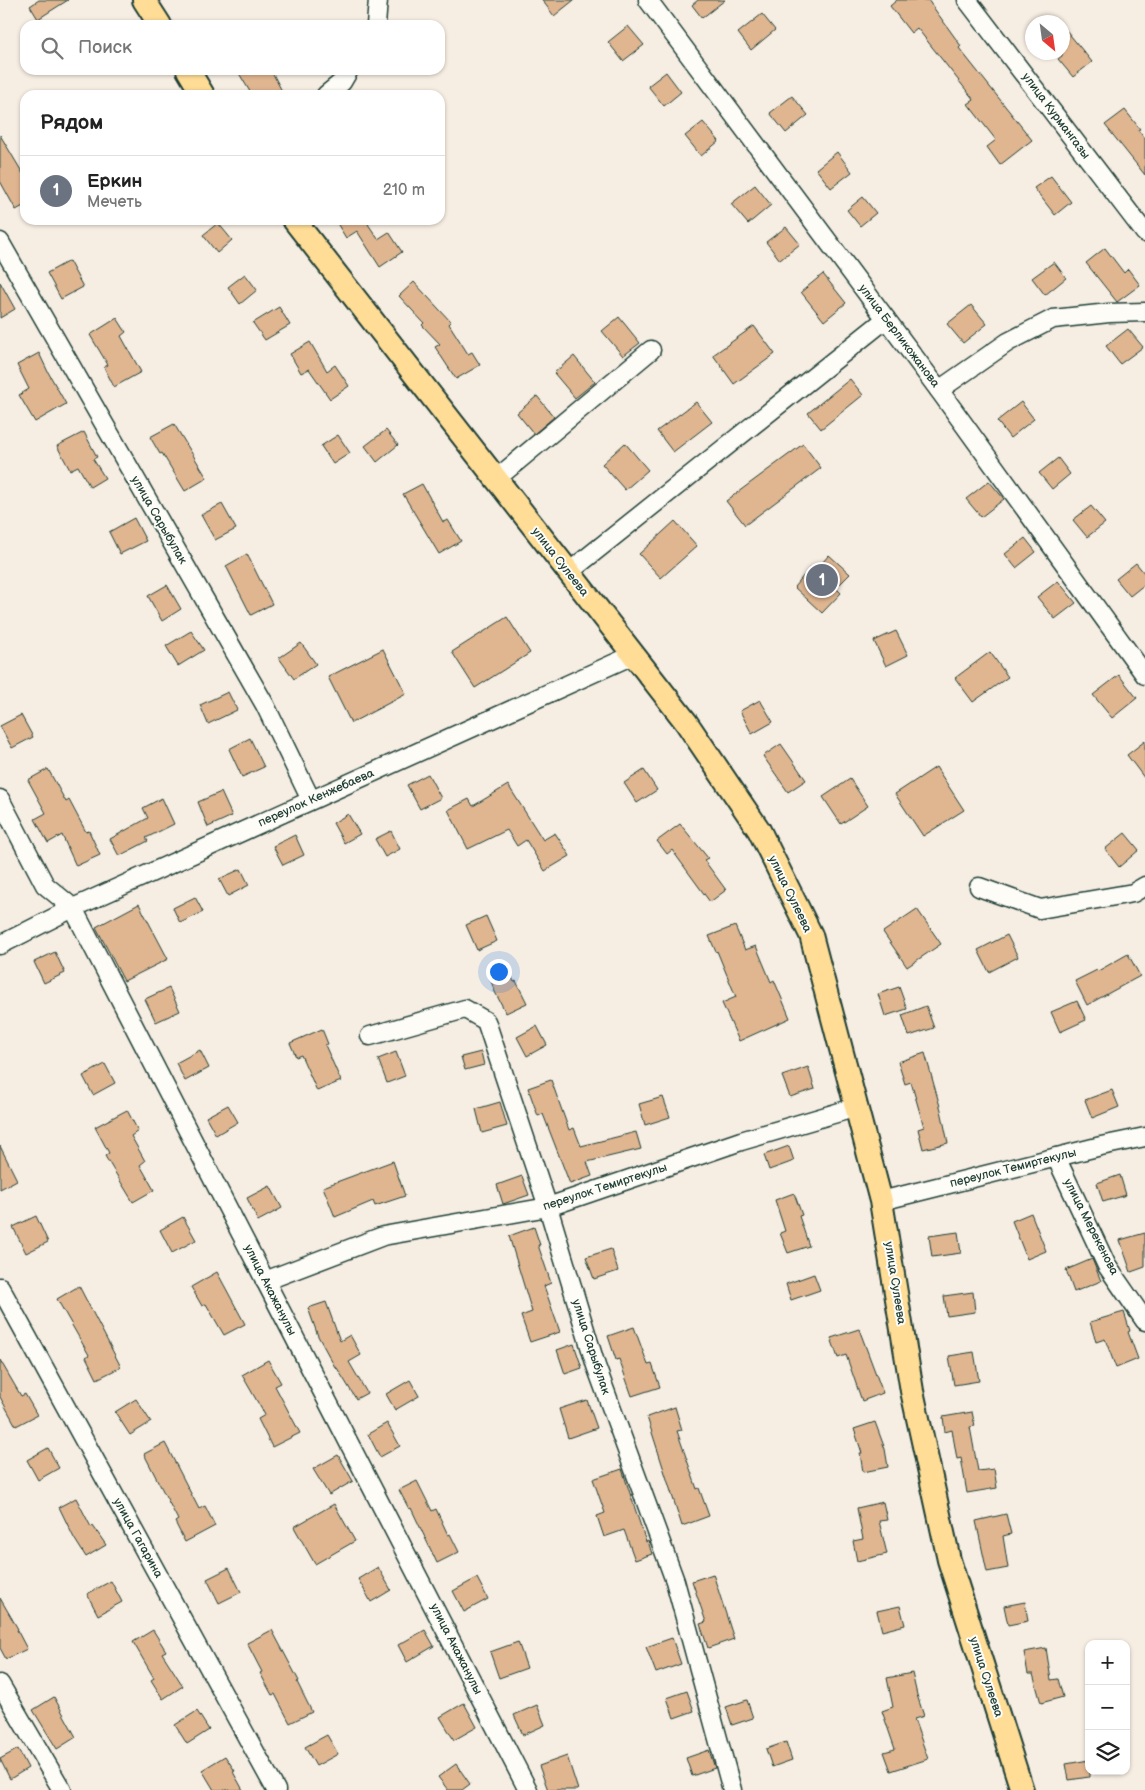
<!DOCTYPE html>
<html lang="ru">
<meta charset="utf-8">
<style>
body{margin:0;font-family:"Balsamiq Sans",sans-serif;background:#f6f6f6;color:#222}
.controls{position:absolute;right:15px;bottom:15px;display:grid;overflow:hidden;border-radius:10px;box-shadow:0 1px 4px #0004}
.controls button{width:45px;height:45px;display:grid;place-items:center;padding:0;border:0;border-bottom:1px solid #e0e0e0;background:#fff;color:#222;font:25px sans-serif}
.compass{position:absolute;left:1025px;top:15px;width:45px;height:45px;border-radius:50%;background:#fff;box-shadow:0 1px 4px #0004;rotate:151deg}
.you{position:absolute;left:498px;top:971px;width:18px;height:18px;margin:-12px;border:4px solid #fff;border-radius:50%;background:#1a73e8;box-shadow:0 0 0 8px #1a73e833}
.badge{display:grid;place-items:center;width:32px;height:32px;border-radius:50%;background:#d93025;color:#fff;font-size:16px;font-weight:700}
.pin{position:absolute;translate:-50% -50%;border:2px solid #fff;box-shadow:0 1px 5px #0006}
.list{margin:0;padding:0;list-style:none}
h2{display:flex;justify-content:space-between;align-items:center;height:65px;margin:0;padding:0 20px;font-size:21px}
h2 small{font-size:16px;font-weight:400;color:#767676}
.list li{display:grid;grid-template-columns:32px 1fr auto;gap:15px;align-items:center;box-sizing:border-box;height:70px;padding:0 20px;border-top:1px solid #e0e0e0}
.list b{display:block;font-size:19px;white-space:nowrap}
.list p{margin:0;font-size:16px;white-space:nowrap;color:#767676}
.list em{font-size:16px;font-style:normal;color:#767676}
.icon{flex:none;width:28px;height:28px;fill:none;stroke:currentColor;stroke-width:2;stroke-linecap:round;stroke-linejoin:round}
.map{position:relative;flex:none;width:1145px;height:1790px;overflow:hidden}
.search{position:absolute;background:#fff;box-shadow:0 1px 4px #0004;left:20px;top:20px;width:425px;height:55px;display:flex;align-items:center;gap:12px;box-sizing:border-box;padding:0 18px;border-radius:15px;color:#767676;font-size:19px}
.panel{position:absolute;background:#fff;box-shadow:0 1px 4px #0004;left:20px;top:90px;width:425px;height:135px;border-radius:15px}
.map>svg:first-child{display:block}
</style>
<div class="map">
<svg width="1145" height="1790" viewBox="0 0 1145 1790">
<rect width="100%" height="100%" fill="#f7eee3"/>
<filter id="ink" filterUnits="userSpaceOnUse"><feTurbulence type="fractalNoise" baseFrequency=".02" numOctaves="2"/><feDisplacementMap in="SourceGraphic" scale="10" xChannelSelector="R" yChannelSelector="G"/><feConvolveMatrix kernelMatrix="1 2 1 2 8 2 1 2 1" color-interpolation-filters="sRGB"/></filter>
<g filter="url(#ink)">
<g fill="#e0b691" stroke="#1f3d34">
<path d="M39 0H68L38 19 30 6Z"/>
<path d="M542 0H574L554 16Z"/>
<path d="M698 0H725L702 18 692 5Z"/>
<path d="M897 0H928L961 46 959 48 1032 140 1000 165 987 147 996 140 968 104 974 100 917 28 911 33 890 6Z"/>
<path d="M762 14 775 30 751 50 738 33Z"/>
<path d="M1062 25 1092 62 1073 77 1058 59 1062 56Z"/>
<path d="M628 26 644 45 623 61 608 42Z"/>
<path d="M237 70H271L284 95H252Z"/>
<path d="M666 72 681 92 664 106 648 86Z"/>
<path d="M792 96 808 115 786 133 770 113Z"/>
<path d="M1125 110 1140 129 1138 130 1145 139V175L1105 125Z"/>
<path d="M703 122 719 141 701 156 685 136Z"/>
<path d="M0 135 25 177V205L16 210 0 181Z"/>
<path d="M837 152 852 172 831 188 816 169Z"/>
<path d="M1051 176 1071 202 1055 215 1034 188Z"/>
<path d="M755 185 771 205 748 224 731 204Z"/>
<path d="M863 197 876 213 860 226 847 210Z"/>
<path d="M335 220H374L368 224 378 239 389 232 402 252 380 267 357 231 346 238Z"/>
<path d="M218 223 232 240 217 253 203 235Z"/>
<path d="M786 227 800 244 780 260 766 242Z"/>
<path d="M1105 248 1124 273 1128 269 1140 285 1117 302 1086 263Z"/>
<path d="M69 261 83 287 61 299 47 273Z"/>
<path d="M1054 262 1066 278 1045 295 1032 278Z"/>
<path d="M245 274 257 290 240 304 228 287Z"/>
<path d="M823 274 846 303 824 321 801 292Z"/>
<path d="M0 282 15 309 0 318Z"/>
<path d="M414 282 451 322 449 324 468 354 472 352 480 365 456 379 435 347 440 344 422 325 424 323 399 296Z"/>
<path d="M971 305 987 324 963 343 947 324Z"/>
<path d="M279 307 290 325 265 340 253 323Z"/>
<path d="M619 317 640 343 623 356 602 331Z"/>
<path d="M117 318 126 332 121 336 141 372 114 387 104 367 108 365 90 335Z"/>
<path d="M754 326 775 354 734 384 713 355Z"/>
<path d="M1128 329 1143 347 1120 364 1106 346Z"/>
<path d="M310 342 327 371 335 365 349 386 330 399 309 369 301 373 290 354Z"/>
<path d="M39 353 48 372 66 404 35 422 19 395 29 389 17 365Z"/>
<path d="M574 356 595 382 575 398 554 373Z"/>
<path d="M850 379 863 395 821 429 808 413Z"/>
<path d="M537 396 554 417 534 434 517 413Z"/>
<path d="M696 402 712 422 673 452 657 431Z"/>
<path d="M1021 402 1034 419 1010 438 997 421Z"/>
<path d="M174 424 207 478 185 491 162 453 160 454 150 437Z"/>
<path d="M386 430 398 445 377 462 365 446Z"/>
<path d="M84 432 97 457 93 459 105 478 90 487 78 466 70 470 57 446Z"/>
<path d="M338 435 350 453 333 464 321 446Z"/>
<path d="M625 443 648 470 625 490 602 464Z"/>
<path d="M803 444 821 468 745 525 726 501Z"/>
<path d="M1058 458 1070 474 1052 489 1039 473Z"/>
<path d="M989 481 1004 499 981 517 966 499Z"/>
<path d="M422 484 443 522 448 520 461 541 439 554 403 494Z"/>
<path d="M222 504 236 529 215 540 201 515Z"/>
<path d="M1091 506 1105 523 1087 537 1073 520Z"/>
<path d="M134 518 146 541 120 554 109 532Z"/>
<path d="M675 521 697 546 661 578 639 554Z"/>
<path d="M1025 538 1036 552 1016 568 1005 554Z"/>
<path d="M247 554 272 604 251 615 226 566Z"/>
<path d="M829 555 850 574 836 588 841 593 822 613 794 587 811 567 815 571Z"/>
<path d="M1136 563 1145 574V584L1130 596 1116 579Z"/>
<path d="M1058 581 1076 603 1055 619 1037 597Z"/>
<path d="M167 585 181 609 162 621 148 596Z"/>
<path d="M507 617 530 653 475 688 452 652Z"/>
<path d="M191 631 204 650 178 666 166 646Z"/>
<path d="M896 631 908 655 886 666 874 641Z"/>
<path d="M301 643 316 664 294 679 279 658Z"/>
<path d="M383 649 406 694 351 723 328 677Z"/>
<path d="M990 652 1008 677 973 702 955 678Z"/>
<path d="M1119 675 1137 698 1112 718 1093 695Z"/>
<path d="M228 692 237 710 208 724 200 705Z"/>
<path d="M760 700 773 722 752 734 740 711Z"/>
<path d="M21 715 33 737 12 748 0 726Z"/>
<path d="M250 738 264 767 242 777 229 749Z"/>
<path d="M1145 741V779L1127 755Z"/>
<path d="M781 744 806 780 788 792 763 756Z"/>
<path d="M936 767 964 810 923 836 895 794Z"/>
<path d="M48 769 66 802 69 800 86 832 89 831 100 855 76 866 62 835 48 843 35 819 46 813 28 780Z"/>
<path d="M644 770 657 790 637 803 624 783Z"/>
<path d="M428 774 441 798 420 809 407 785Z"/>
<path d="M850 779 868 806 841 824 823 797Z"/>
<path d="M508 785 543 840 555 833 570 856 545 871 526 840 517 846 507 830 468 849 448 810 469 799 473 806Z"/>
<path d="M221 792 232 816 208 827 198 802Z"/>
<path d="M162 798 174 824 146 838 148 841 119 856 110 839 148 818 143 808Z"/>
<path d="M348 814 360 834 344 843 333 823Z"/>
<path d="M680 824 708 858 704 860 726 890 710 902 672 850 667 854 657 841Z"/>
<path d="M391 831 400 849 385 857 375 839Z"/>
<path d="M1125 833 1139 850 1119 867 1105 849Z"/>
<path d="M295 835 304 855 283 865 273 846Z"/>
<path d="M241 869 249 885 228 896 219 879Z"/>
<path d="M195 897 203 912 180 923 173 908Z"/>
<path d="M139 904 168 959 124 981 96 927Z"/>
<path d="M917 909 941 944 907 967 883 932Z"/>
<path d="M486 916 497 941 477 950 466 925Z"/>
<path d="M735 926 745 950 756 946 771 982 774 980 790 1018 739 1041 722 1003 736 997 717 951 716 952 709 936Z"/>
<path d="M1007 935 1018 957 989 972 978 950Z"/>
<path d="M55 952 65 973 44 983 34 962Z"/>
<path d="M1128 954 1140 976 1087 1005 1075 981 1097 970 1098 971Z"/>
<path d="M507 965 514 982 516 981 527 1003 506 1013 495 992 488 973Z"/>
<path d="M899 987 907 1009 885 1016 878 994Z"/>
<path d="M169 988 180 1011 156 1022 145 999Z"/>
<path d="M1077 1001 1086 1020 1060 1032 1051 1012Z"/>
<path d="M926 1006 934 1028 909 1036 902 1015Z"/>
<path d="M537 1026 547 1045 527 1056 517 1037Z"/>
<path d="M322 1029 328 1044 325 1045 341 1081 317 1091 301 1055 296 1057 290 1043Z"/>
<path d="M200 1050 209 1068 185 1081 176 1063Z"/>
<path d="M396 1052 405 1076 387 1083 378 1059Z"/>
<path d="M481 1052 484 1065 465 1070 461 1057Z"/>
<path d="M925 1053 941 1110 948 1143 923 1149 918 1129 924 1127 911 1082 905 1084 898 1062Z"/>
<path d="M105 1064 115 1083 93 1095 83 1076Z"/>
<path d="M808 1067 815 1089 790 1097 782 1076Z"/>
<path d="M551 1080 569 1130 574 1128 581 1146 636 1132 641 1149 587 1162 592 1176 570 1184 543 1114 538 1116 528 1088Z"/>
<path d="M1112 1090 1119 1107 1092 1118 1085 1100Z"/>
<path d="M663 1097 670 1117 645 1125 639 1104Z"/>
<path d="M500 1102 507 1126 482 1133 476 1109Z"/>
<path d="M228 1105 238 1122 216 1135 206 1117Z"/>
<path d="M127 1110 138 1131 131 1136 145 1161 140 1165 154 1190 133 1202 105 1156 109 1153 95 1127Z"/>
<path d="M0 1146 17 1180 0 1189Z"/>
<path d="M789 1146 794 1161 769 1170 764 1155Z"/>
<path d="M393 1161 405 1196 375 1206 373 1201 335 1217 323 1187Z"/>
<path d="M1120 1175 1126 1195 1103 1202 1097 1183Z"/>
<path d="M522 1176 529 1195 503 1204 497 1185Z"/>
<path d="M270 1186 282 1208 258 1221 247 1198Z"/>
<path d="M794 1193 802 1215 799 1216 809 1246 788 1253 780 1233 785 1231 775 1200Z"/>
<path d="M1031 1213 1046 1251 1027 1259 1012 1221Z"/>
<path d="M36 1216 48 1242 26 1253 13 1227Z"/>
<path d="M183 1217 196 1240 172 1253 160 1230Z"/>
<path d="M534 1227 540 1245H538L551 1283 544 1286 560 1332 530 1342 521 1316 532 1312 509 1236Z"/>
<path d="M958 1232 961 1253 932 1257 929 1236Z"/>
<path d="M1145 1233V1267L1131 1272 1120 1240Z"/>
<path d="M611 1249 618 1271 594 1279 586 1257Z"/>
<path d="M1092 1259 1101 1281 1074 1292 1066 1270Z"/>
<path d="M217 1272 245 1324 224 1335 206 1304 202 1306 191 1287Z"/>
<path d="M814 1274 820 1290 791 1300 786 1284Z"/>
<path d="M79 1286 121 1367 97 1379 86 1357 89 1355 57 1299Z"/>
<path d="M973 1292 975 1312 947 1316 944 1296Z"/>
<path d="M326 1302 340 1341 350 1335 361 1355 349 1362 367 1393 356 1399 337 1368 336 1369 318 1336 308 1308Z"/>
<path d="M1124 1312 1130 1331 1128 1332 1138 1359 1116 1368 1105 1339 1096 1342 1090 1322Z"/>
<path d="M634 1327 648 1365 652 1364 660 1387 632 1396 619 1359 616 1360 608 1336Z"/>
<path d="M859 1329 883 1393 862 1401 846 1355 838 1358 831 1338Z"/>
<path d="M574 1344 582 1368 565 1374 557 1350Z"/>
<path d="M974 1352 979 1381 954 1385 949 1356Z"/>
<path d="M0 1360 21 1396 25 1394 37 1415 16 1426 0 1397Z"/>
<path d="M268 1360 281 1383 275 1386 300 1433 272 1447 258 1419 265 1415 242 1375Z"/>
<path d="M410 1380 419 1396 395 1410 386 1394Z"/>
<path d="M136 1399 151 1422 130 1435 115 1412Z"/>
<path d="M587 1400 597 1428 568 1438 559 1409Z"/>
<path d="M675 1407 682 1430 677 1431 697 1489 699 1488 709 1516 682 1526 647 1417Z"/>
<path d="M972 1412 975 1426 970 1427 978 1471 994 1469 997 1488 967 1493 961 1458 957 1459 952 1430 945 1432 943 1417Z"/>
<path d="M875 1422 885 1449 888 1467 863 1472 860 1453H862L854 1429Z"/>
<path d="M387 1423 400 1446 380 1457 368 1434Z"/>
<path d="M165 1443 199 1509 205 1506 215 1526 185 1542 175 1522 178 1520 144 1454Z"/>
<path d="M48 1448 59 1468 38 1480 27 1460Z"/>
<path d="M338 1455 353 1481 329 1495 313 1469Z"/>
<path d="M622 1469 646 1542 648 1541 652 1554 635 1560 624 1530 604 1537 597 1516 605 1513 593 1479Z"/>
<path d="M417 1481 432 1511 436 1509 448 1535 450 1534 459 1552 437 1563 411 1508 409 1509 399 1490Z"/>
<path d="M76 1498 91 1527 93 1526 106 1545 86 1557 74 1538 59 1507Z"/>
<path d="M883 1502 887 1520 879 1521 887 1554 857 1561 853 1541 863 1539 857 1508Z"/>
<path d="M334 1504 355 1541 315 1564 294 1527Z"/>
<path d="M1006 1514 1011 1534 1003 1536 1008 1568 987 1572 976 1521Z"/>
<path d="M378 1567 391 1590 371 1602 358 1579Z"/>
<path d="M229 1568 241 1592 219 1603 207 1579Z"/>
<path d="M713 1574 734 1639 708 1648 700 1624 706 1622 692 1581Z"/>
<path d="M477 1578 488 1599 464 1612 453 1591Z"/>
<path d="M111 1581 122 1602 98 1615 87 1594Z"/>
<path d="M0 1598 18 1629 17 1630 27 1649 6 1659 0 1648Z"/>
<path d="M1025 1602 1028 1621 1008 1625 1004 1606Z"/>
<path d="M900 1606 905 1625 882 1631 877 1611Z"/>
<path d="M153 1630 166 1651 162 1653 183 1686 163 1699 151 1680 154 1678 133 1642Z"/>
<path d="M272 1630 299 1681 297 1682 312 1712 290 1723 275 1694 272 1695 260 1673 262 1672 247 1643Z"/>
<path d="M425 1630 434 1646 407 1662 398 1645Z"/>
<path d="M672 1638 681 1664 656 1673 646 1647Z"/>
<path d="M518 1642 527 1668 499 1678 490 1652Z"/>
<path d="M1046 1648 1051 1680 1058 1679 1063 1697 1041 1703 1033 1674H1028L1024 1652Z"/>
<path d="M912 1673 917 1695 924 1716 914 1719 928 1759 891 1771 884 1752 895 1749 882 1711 893 1707 887 1678Z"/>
<path d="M687 1691 694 1711 674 1718 667 1698Z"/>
<path d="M54 1697 76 1737 57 1749 33 1710Z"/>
<path d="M747 1700 753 1718 732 1725 726 1707Z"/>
<path d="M464 1703 477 1727 454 1740 440 1717Z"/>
<path d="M537 1705 545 1725 523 1735 514 1715Z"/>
<path d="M197 1711 209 1730 187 1744 175 1725Z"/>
<path d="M327 1735 338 1754 316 1766 305 1747Z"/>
<path d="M786 1742 792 1760 772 1767 766 1749Z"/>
<path d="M18 1749 28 1768 10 1779 0 1759Z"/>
<path d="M709 1750 715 1768 692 1776 686 1758Z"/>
<path d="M225 1756 235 1771 233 1772 243 1790H214L202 1770Z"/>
<path d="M567 1756 578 1790H548L539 1766Z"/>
<path d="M1089 1760V1777L1069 1780 1066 1764Z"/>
<path d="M456 1764 470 1784 462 1790H448L438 1777Z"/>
</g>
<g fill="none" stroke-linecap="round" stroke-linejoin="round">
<g stroke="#1f3d34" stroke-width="21">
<g id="minor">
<path d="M648 0 939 390 1145 675"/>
<path d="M967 0 1145 233"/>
<path d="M376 25 378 0"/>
<path d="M326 95 342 82 349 70"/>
<path d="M0 242 265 705 311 800"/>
<path d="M939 390 1008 342 1053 319 1109 313 1145 312"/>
<path d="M496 479 651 350"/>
<path d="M569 572 886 319"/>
<path d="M0 799 45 885 73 908 528 1790"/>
<path d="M979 887 1040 909 1133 893 1145 886"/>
<path d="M0 945 73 908 633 655"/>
<path d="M370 1036 465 1009 486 1021 548 1207 596 1366 675 1581 732 1790"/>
<path d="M1056 1157 1107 1266 1145 1321"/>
<path d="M881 1201 1101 1146 1145 1137"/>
<path d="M265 1281 383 1236 548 1207 741 1141 857 1107"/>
<path d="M0 1287 276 1790"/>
<path d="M0 1684 62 1790"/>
</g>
</g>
<g stroke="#1f3d34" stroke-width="26">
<g id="major">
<path d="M144 0 160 25"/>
<path d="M188 70 203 95"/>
<path d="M294 220 686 722 759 830 811 935 881 1201 912 1391 949 1560 1022 1790"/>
</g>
</g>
<use href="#minor" stroke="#fdfcf7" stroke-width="18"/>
<use href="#major" stroke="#ffdd96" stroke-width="22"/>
</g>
</g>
<g text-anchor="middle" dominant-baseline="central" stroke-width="4" stroke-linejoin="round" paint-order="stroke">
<g font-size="12" fill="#1f3d34" stroke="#fdfcf7">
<text transform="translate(1056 116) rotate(53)">улица Курмангазы</text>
<text transform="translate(899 336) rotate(53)">улица Берликожанова</text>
<text transform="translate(159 520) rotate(60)">улица Сарыбулак</text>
<text transform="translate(560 562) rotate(52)">улица Сулеева</text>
<text transform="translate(316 798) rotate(-24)">переулок Кенжебаева</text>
<text transform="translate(790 894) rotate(64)">улица Сулеева</text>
<text transform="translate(1013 1168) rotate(-14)">переулок Темиртекулы</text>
<text transform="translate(605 1187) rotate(-18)">переулок Темиртекулы</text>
<text transform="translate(1091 1227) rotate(63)">улица Мерекенова</text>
<text transform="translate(895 1283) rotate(81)">улица Сулеева</text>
<text transform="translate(270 1290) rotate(63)">улица Акажанулы</text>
<text transform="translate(591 1347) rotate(72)">улица Сарыбулак</text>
<text transform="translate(138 1538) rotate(61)">улица Гагарина</text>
<text transform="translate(456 1649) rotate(63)">улица Акажанулы</text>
<text transform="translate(986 1677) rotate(72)">улица Сулеева</text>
</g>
</g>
</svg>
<div class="controls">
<button>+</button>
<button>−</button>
<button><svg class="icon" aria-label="layers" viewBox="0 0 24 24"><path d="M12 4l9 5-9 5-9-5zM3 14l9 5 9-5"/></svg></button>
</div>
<svg class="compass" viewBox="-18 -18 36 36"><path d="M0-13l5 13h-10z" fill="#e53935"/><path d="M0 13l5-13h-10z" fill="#767676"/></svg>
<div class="you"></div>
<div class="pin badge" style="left:822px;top:580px;background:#6b7280">1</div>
<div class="search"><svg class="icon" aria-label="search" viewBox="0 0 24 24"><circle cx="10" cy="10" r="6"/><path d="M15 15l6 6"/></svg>Поиск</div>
<section class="panel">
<h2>Рядом<small></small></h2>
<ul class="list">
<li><span class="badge" style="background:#6b7280">1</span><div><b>Еркин</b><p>Мечеть</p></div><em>210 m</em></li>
</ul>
</section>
</div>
